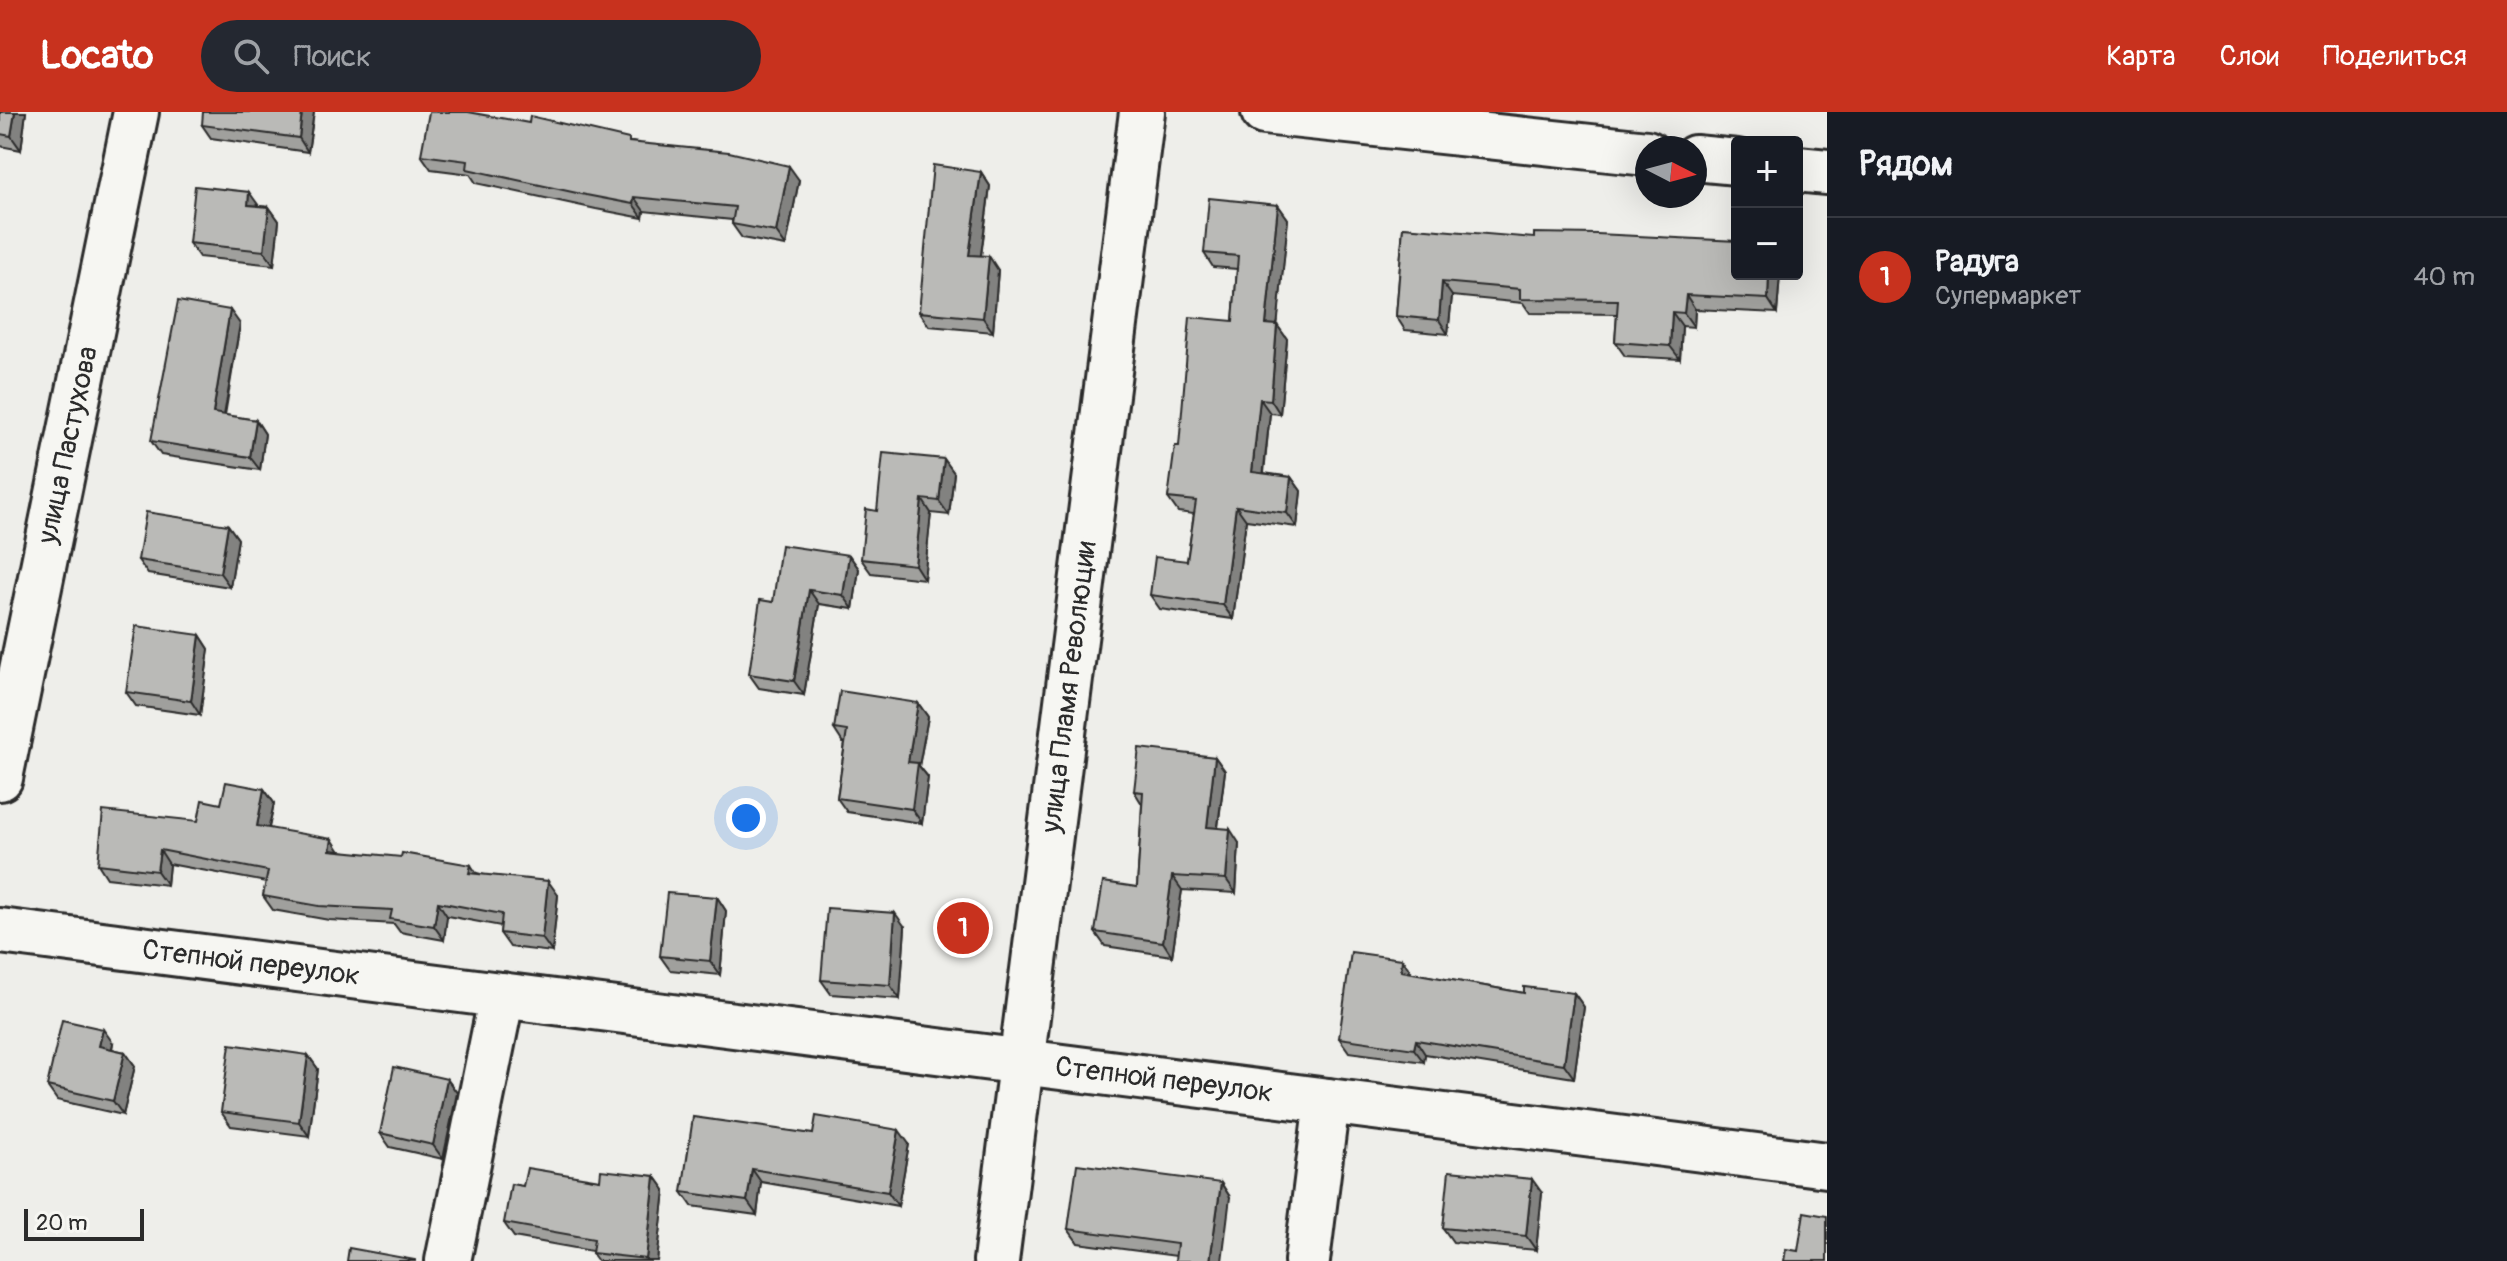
<!DOCTYPE html>
<html lang="ru">
<meta charset="utf-8">
<style>
body{margin:0;font-family:Pangolin,sans-serif;background:#242831;color:#f1f3f6}
.controls{position:absolute;right:24px;top:24px;display:grid;overflow:hidden;border-radius:8px;box-shadow:0 8px 32px #0002}
.controls button{width:72px;height:72px;display:grid;place-items:center;padding:0;border:0;border-bottom:2px solid #363941;background:#171b24;color:#f1f3f6;font:40px sans-serif}
.compass{position:absolute;left:1635px;top:24px;width:72px;height:72px;border-radius:50%;background:#171b24;box-shadow:0 8px 32px #0002;rotate:96deg}
.scale{position:absolute;left:24px;bottom:20px;width:120px;box-sizing:border-box;padding-left:8px;border:4px solid #2b2b2b;border-top:0;font-size:22px;line-height:28px;white-space:nowrap;color:#2b2b2b;-webkit-text-stroke:6px #f6f6f2;paint-order:stroke}
.you{position:absolute;left:746px;top:706px;width:28px;height:28px;margin:-20px;border:6px solid #fff;border-radius:50%;background:#1a73e8;box-shadow:0 0 0 12px #1a73e833}
.badge{display:grid;place-items:center;width:52px;height:52px;border-radius:50%;background:#c8321e;color:#fff;font-size:26px;font-weight:700}
.pin{position:absolute;translate:-50% -50%;border:4px solid #fff;box-shadow:0 2px 8px #0006}
.list{margin:0;padding:0;list-style:none}
h2{display:flex;justify-content:space-between;align-items:center;height:104px;margin:0;padding:0 32px;font-size:34px}
h2 small{font-size:26px;font-weight:400;color:#9ea1a6}
.list li{display:grid;grid-template-columns:52px 1fr auto;gap:24px;align-items:center;box-sizing:border-box;height:120px;padding:0 32px;border-top:2px solid #363941}
.list b{display:block;font-size:30px;white-space:nowrap}
.list p{margin:0;font-size:26px;white-space:nowrap;color:#9ea1a6}
.list em{font-size:26px;font-style:normal;color:#9ea1a6}
.icon{flex:none;width:44px;height:44px;fill:none;stroke:currentColor;stroke-width:2;stroke-linecap:round;stroke-linejoin:round}
.map{position:relative;flex:none;width:1827px;height:1149px;overflow:hidden}
header{display:flex;align-items:center;gap:48px;box-sizing:border-box;height:112px;padding:0 40px;background:#c8321e;color:#fff}
header strong{font-size:38px}
nav{display:flex;gap:44px;margin-inline-start:auto;font-size:28px}
.search{width:560px;height:72px;background:#242831;display:flex;align-items:center;gap:20px;box-sizing:border-box;padding:0 28px;border-radius:44px;color:#9ea1a6;font-size:30px}
main{display:flex}
aside{flex:1;background:#171b24}
.map>svg:first-child{display:block}
</style>
<header>
<strong>Locato</strong>
<div class="search"><svg class="icon" aria-label="search" viewBox="0 0 24 24"><circle cx="10" cy="10" r="6"/><path d="M15 15l6 6"/></svg>Поиск</div>
<nav><a>Карта</a><a>Слои</a><a>Поделиться</a></nav>
</header>
<main>
<div class="map">
<svg width="1827" height="1149" viewBox="0 0 1827 1149">
<rect width="100%" height="100%" fill="#eeeeea"/>
<filter id="ink" filterUnits="userSpaceOnUse"><feTurbulence type="fractalNoise" baseFrequency=".0125" numOctaves="2"/><feDisplacementMap in="SourceGraphic" scale="16" xChannelSelector="R" yChannelSelector="G"/><feConvolveMatrix kernelMatrix="1 2 1 2 8 2 1 2 1" color-interpolation-filters="sRGB"/></filter>
<g filter="url(#ink)">
<g fill="none" stroke-linecap="round" stroke-linejoin="round">
<g stroke="#2b2b2b" stroke-width="50">
<g id="street">
<path d="M0 666 136 0"/>
<path d="M0 819 1827 1053"/>
<path d="M448 1149 502 883"/>
<path d="M1307 1149 1327 989"/>
</g>
</g>
<g stroke="#2b2b2b" stroke-width="50">
<g id="secondary">
<path d="M1264 0 1647 41"/>
<path d="M1695 46 1737 50"/>
<path d="M1797 57 1827 60"/>
<path d="M996 1149 1142 0"/>
</g>
</g>
<use href="#street" stroke="#f6f6f2" stroke-width="44"/>
<use href="#secondary" stroke="#f6f6f2" stroke-width="44"/>
</g>
<g fill="#a0a09d" stroke="#2b2b2b" stroke-width="2">
<path d="M0 0H26L21 38 0 34Z"/>
<path d="M314 0 308 40 211 26 202 13Z"/>
<path d="M632 30 799 68 786 134 742 126 732 112V108L644 99 643 106 596 97 476 71 470 62 431 57 421 43Z"/>
<path d="M981 60 990 74 981 144 998 158 993 220 929 214 919 200Z"/>
<path d="M1278 93 1288 107 1277 213 1287 227 1280 302 1270 301 1264 361 1291 365 1301 379 1297 415 1246 408 1233 507 1160 497 1150 483 1187 449 1194 402 1178 400 1168 386 1179 334 1233 209 1237 157 1213 155 1204 141Z"/>
<path d="M259 94 269 95 279 109 274 153 199 145 189 131Z"/>
<path d="M1403 115 1780 162 1777 201 1695 197 1694 215 1682 214 1680 247 1625 244 1615 230 1617 202 1530 201 1523 191 1452 184 1448 222 1405 218 1396 204Z"/>
<path d="M240 212 225 303 256 308 265 322 260 358 161 343 151 329Z"/>
<path d="M944 347 954 361 949 403 931 401 924 467 871 461 861 447 877 399Z"/>
<path d="M228 413 238 427 230 475 148 462 138 448Z"/>
<path d="M849 443 859 457 853 497 819 492 804 583 759 576 749 562 773 490Z"/>
<path d="M200 523 209 537 200 603 136 594 126 580Z"/>
<path d="M918 591 928 605 919 654 928 665 922 711 847 700 837 686 845 631H843L834 617Z"/>
<path d="M1215 645 1225 659 1218 716 1239 731 1236 781 1182 778 1172 844 1105 834 1095 820 1137 775 1142 692 1134 679Z"/>
<path d="M264 677 274 691 269 716 340 739 477 761 558 783 552 840 510 835 500 821 501 814 447 804 444 828 400 820 394 812 329 808 273 798 263 784 266 770 169 752 167 773 107 766 98 752 198 709 221 692Z"/>
<path d="M717 785 726 799 720 863 670 858 660 844Z"/>
<path d="M905 815 900 887 831 882 821 868Z"/>
<path d="M1412 861 1524 881H1574L1584 895 1574 966 1425 942 1424 950 1349 940 1339 926Z"/>
<path d="M113 931 112 937 125 940 135 954 123 1003 57 988 47 974Z"/>
<path d="M308 943 318 957 309 1024 231 1014 221 1000Z"/>
<path d="M447 967 457 981 443 1047 390 1035 380 1021Z"/>
<path d="M813 1022 909 1032 898 1094 761 1070 757 1103 692 1094 682 1080Z"/>
<path d="M655 1064 665 1078 657 1149H598L592 1141V1139L514 1125 504 1111 523 1074Z"/>
<path d="M1221 1071 1230 1085 1176 1144 1078 1131 1068 1117Z"/>
<path d="M1542 1081 1536 1138 1453 1130 1443 1116Z"/>
</g>
<g fill="#828280" stroke="#2b2b2b" stroke-width="2">
<path d="M15 0H26L21 38 11 24Z"/>
<path d="M302 0H314L308 40 299 26Z"/>
<path d="M789 54 799 68 786 134 776 120Z"/>
<path d="M981 60 990 74 979 157 969 143Z"/>
<path d="M249 80 259 94 248 93Z"/>
<path d="M634 85 644 99 643 106 633 92Z"/>
<path d="M1278 93 1288 107 1276 226 1266 212Z"/>
<path d="M269 95 279 109 274 153 264 139Z"/>
<path d="M989 144 998 158 993 220 983 206Z"/>
<path d="M1769 162H1780L1777 201 1768 187Z"/>
<path d="M1442 170 1452 184 1448 222 1439 208Z"/>
<path d="M1686 183 1695 197 1694 215 1684 201Z"/>
<path d="M230 198 240 212 222 315 213 301Z"/>
<path d="M1672 200 1682 214 1680 247 1670 234Z"/>
<path d="M1277 213 1287 227 1280 302 1271 288Z"/>
<path d="M1260 287 1270 301 1262 374 1252 360Z"/>
<path d="M256 308 265 322 260 358 250 345Z"/>
<path d="M944 347 954 361 949 403 939 389Z"/>
<path d="M1291 365 1301 379 1297 415 1287 401Z"/>
<path d="M922 387 931 401 924 467 915 453Z"/>
<path d="M1236 394 1246 408 1233 507 1223 493Z"/>
<path d="M228 413 238 427 230 475 220 461Z"/>
<path d="M849 443 859 457 853 497 843 483Z"/>
<path d="M809 478 819 492 804 583 794 569Z"/>
<path d="M200 523 209 537 200 603 191 589Z"/>
<path d="M918 591 928 605 919 654 928 665 922 711 912 697 908 650Z"/>
<path d="M1215 645 1225 659 1216 729 1207 715Z"/>
<path d="M264 677 274 691 266 728 257 714Z"/>
<path d="M1230 717 1239 731 1236 781 1226 767Z"/>
<path d="M332 727 341 741 330 738Z"/>
<path d="M160 738 169 752 167 773 157 759Z"/>
<path d="M471 753 480 767 469 761Z"/>
<path d="M1172 764 1182 778 1172 844 1163 830Z"/>
<path d="M548 769 558 783 552 840 542 826Z"/>
<path d="M717 785 726 799 720 863 710 849Z"/>
<path d="M438 790 447 804 444 828 434 814Z"/>
<path d="M895 801 905 815 900 887 890 873Z"/>
<path d="M1402 847 1412 861 1401 859Z"/>
<path d="M1574 881 1584 895 1574 966 1564 952Z"/>
<path d="M103 917 113 931 109 948 99 934Z"/>
<path d="M1416 928 1425 942 1424 950 1414 937Z"/>
<path d="M125 940 135 954 123 1003 113 989Z"/>
<path d="M308 943 318 957 309 1024 299 1010Z"/>
<path d="M447 967 457 981 443 1047 433 1033Z"/>
<path d="M899 1018 909 1032 898 1094 888 1080Z"/>
<path d="M752 1057 761 1070 757 1103 747 1089Z"/>
<path d="M655 1064 665 1078 657 1149H647L646 1147Z"/>
<path d="M1532 1067 1542 1081 1536 1138 1526 1124Z"/>
<path d="M1221 1071 1230 1085 1222 1149H1210Z"/>
</g>
<g fill="#babab7" stroke="#2b2b2b" stroke-width="2">
<path d="M0 0H15L11 24 0 22Z"/>
<path d="M203 0H302L299 26 202 13Z"/>
<path d="M429 0H468L529 11 530 4 629 27V30L729 40 789 54 776 120 732 112 735 95 634 85 633 92 586 83 467 57 468 49 421 43Z"/>
<path d="M933 53 981 60 969 143 989 144 983 206 919 200Z"/>
<path d="M195 74 249 80 248 93 269 95 264 139 189 131Z"/>
<path d="M1209 86 1278 93 1266 212 1277 213 1271 288 1260 287 1252 360 1291 365 1287 401 1236 394 1223 493 1150 483 1155 445 1187 449 1196 389 1168 386 1175 334H1179L1190 205 1233 209 1238 144 1204 141Z"/>
<path d="M1403 115 1534 126V121L1597 122 1737 129V162H1769L1768 187 1686 183 1684 201 1672 200 1670 234 1615 230 1618 188 1520 187V177L1442 170 1439 208 1396 204Z"/>
<path d="M178 189 230 198 213 301 256 308 250 345 151 329Z"/>
<path d="M883 341 944 347 939 389 922 387 915 453 861 447 866 397 877 399Z"/>
<path d="M146 400 228 413 220 461 138 448Z"/>
<path d="M781 433 849 443 843 483 809 478 794 569 749 562 760 488 773 490Z"/>
<path d="M136 514 200 523 191 589 126 580Z"/>
<path d="M840 579 918 591 908 650 918 651 912 697 837 686 847 619 834 617Z"/>
<path d="M1139 636 1215 645 1207 715 1230 717 1226 767 1172 764 1163 830 1095 820 1103 770 1137 775 1143 680 1134 679Z"/>
<path d="M226 670 264 677 257 714 332 727 330 738 401 745 402 741 471 753 469 761 548 769 542 826 500 821 502 802 438 790 434 814 390 807 392 798 319 794 263 784 268 759 160 738 157 759 98 752 103 699 198 709 202 688 221 692Z"/>
<path d="M667 781 717 785 710 849 660 844Z"/>
<path d="M827 796 895 801 890 873 821 868Z"/>
<path d="M1351 840 1402 847 1401 859 1524 881V875L1574 881 1564 952 1416 928 1414 937 1339 926Z"/>
<path d="M62 908 103 917 99 934 125 940 113 989 47 974Z"/>
<path d="M230 932 308 943 299 1010 221 1000Z"/>
<path d="M394 955 447 967 433 1033 380 1021Z"/>
<path d="M816 1004 899 1018 888 1080 752 1057 747 1089 682 1080 693 1005 813 1022Z"/>
<path d="M1077 1052 1221 1071 1210 1149H1175L1177 1132 1068 1117Z"/>
<path d="M527 1056 600 1068 601 1058 655 1064 646 1147 592 1141 594 1127 504 1111 511 1072 523 1074Z"/>
<path d="M1449 1059 1532 1067 1526 1124 1443 1116Z"/>
<path d="M1804 1100 1827 1104V1149H1784L1786 1137 1798 1139Z"/>
<path d="M349 1136 415 1148V1149H347Z"/>
</g>
</g>
<g text-anchor="middle" dominant-baseline="central" stroke-width="8" stroke-linejoin="round" paint-order="stroke">
<g font-size="28" fill="#2b2b2b" stroke="#f6f6f2">
<text transform="translate(68 333) rotate(-78)">улица Пастухова</text>
<text transform="translate(1069 575) rotate(-83)">улица Пламя Революции</text>
<text transform="translate(251 851) rotate(7)">Степной переулок</text>
<text transform="translate(1164 968) rotate(7)">Степной переулок</text>
</g>
</g>
</svg>
<div class="controls">
<button>+</button>
<button>−</button>
</div>
<svg class="compass" viewBox="-18 -18 36 36"><path d="M0-13l5 13h-10z" fill="#e53935"/><path d="M0 13l5-13h-10z" fill="#9ea1a6"/></svg>
<div class="scale">20 m</div>
<div class="you"></div>
<div class="pin badge" style="left:963px;top:816px">1</div>
</div>
<aside>
<h2>Рядом<small></small></h2>
<ul class="list">
<li><span class="badge">1</span><div><b>Радуга</b><p>Супермаркет</p></div><em>40 m</em></li>
</ul>
</aside>
</main>
